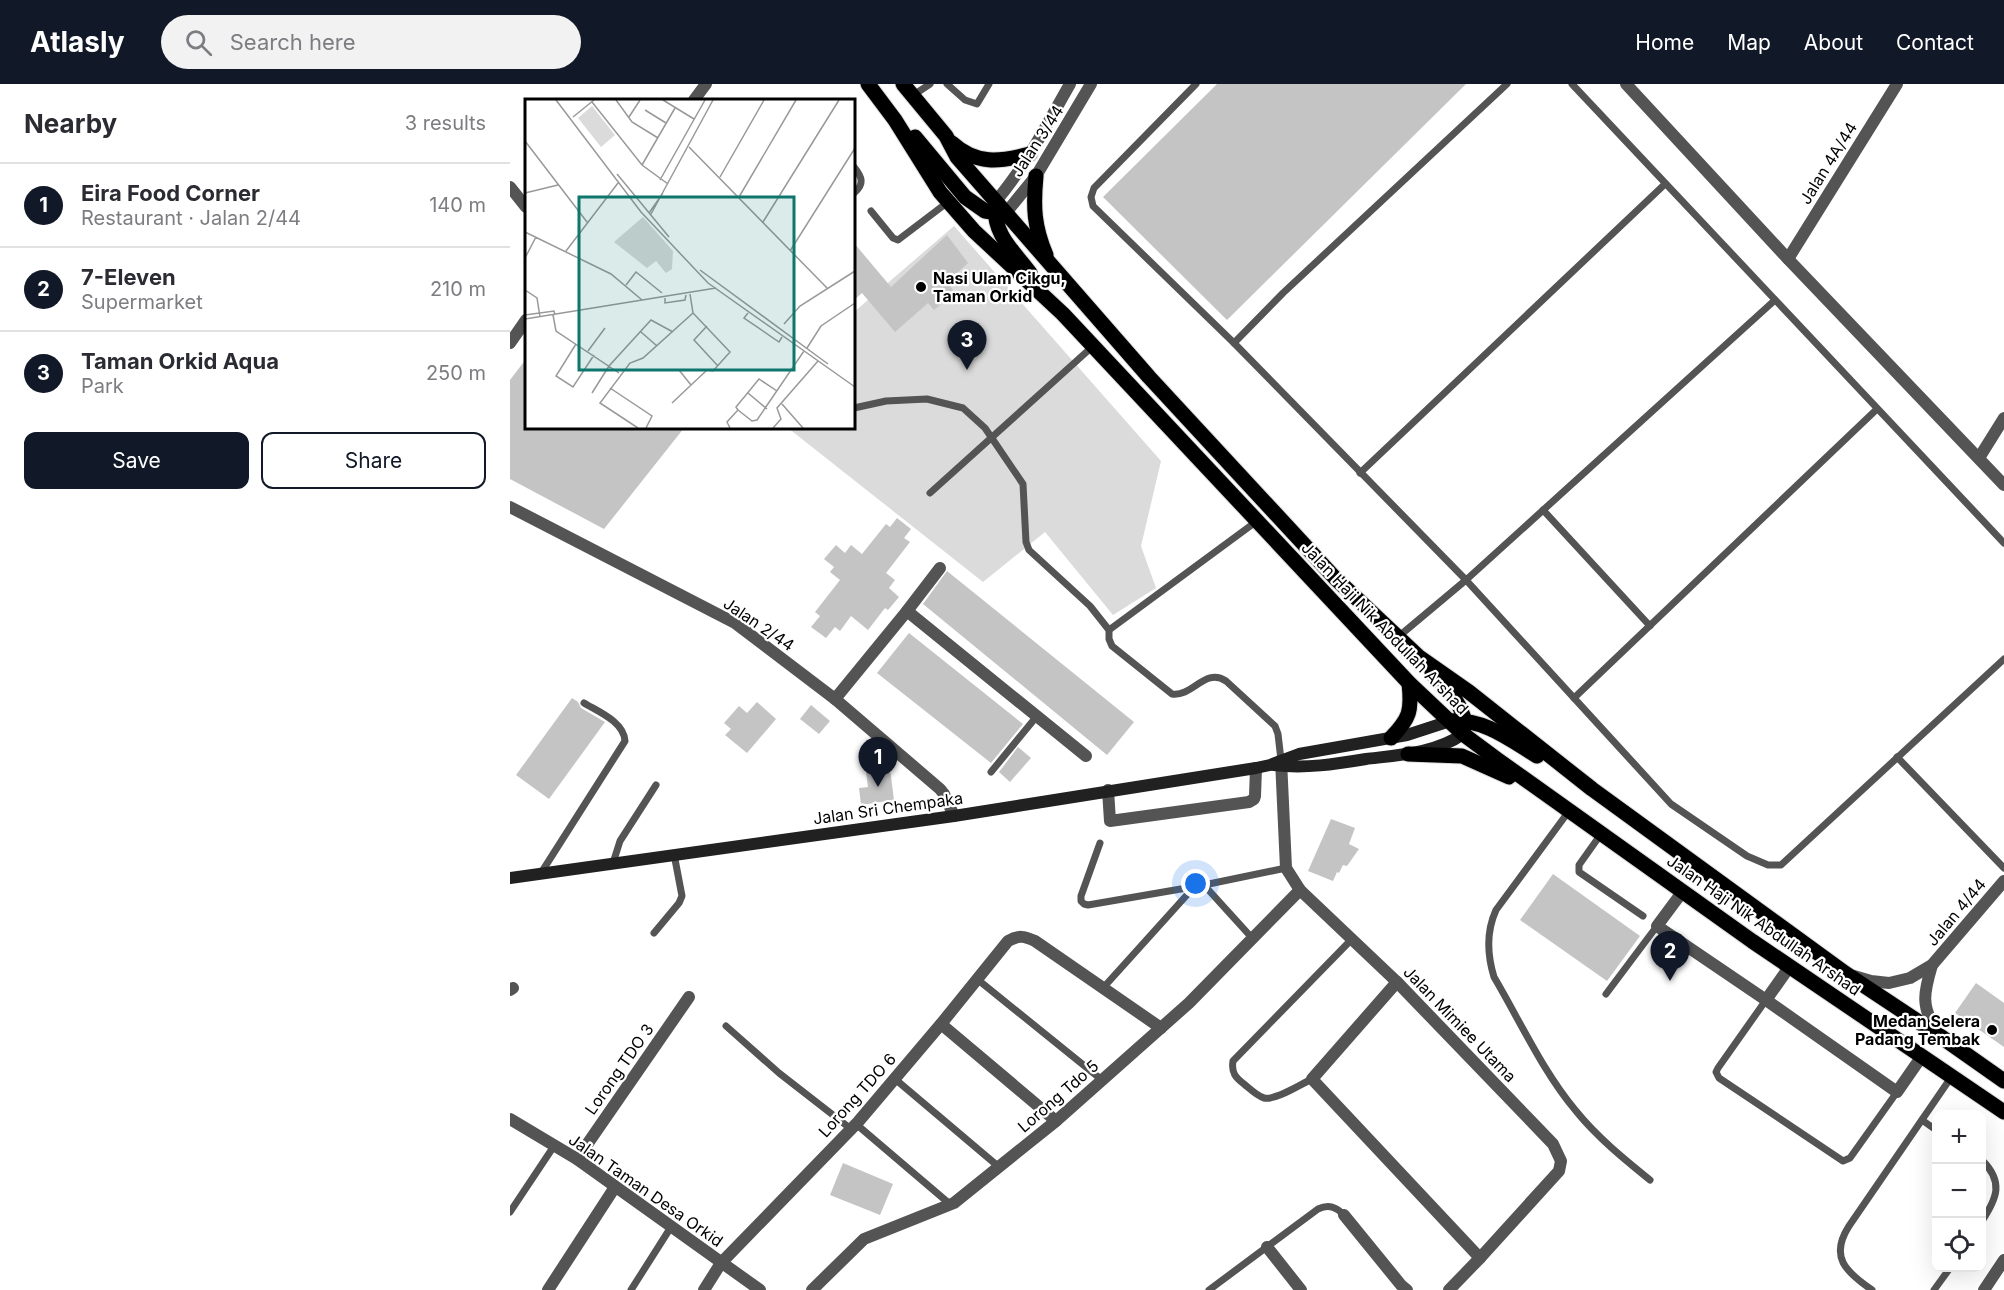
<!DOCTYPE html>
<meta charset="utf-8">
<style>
body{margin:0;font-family:Inter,sans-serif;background:#f2f2f3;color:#2b2b33}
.controls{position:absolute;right:18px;bottom:18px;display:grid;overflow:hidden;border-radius:12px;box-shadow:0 6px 24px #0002}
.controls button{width:54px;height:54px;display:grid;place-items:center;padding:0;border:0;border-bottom:2px solid #e1e1e2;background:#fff;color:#2b2b33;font:30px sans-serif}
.you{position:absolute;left:686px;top:800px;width:21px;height:21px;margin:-15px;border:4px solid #fff;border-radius:50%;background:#1a73e8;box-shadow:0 0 0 9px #1a73e833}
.badge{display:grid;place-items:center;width:39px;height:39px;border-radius:50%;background:#111827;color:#fff;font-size:20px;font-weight:700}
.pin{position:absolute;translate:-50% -50px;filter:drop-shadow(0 2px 3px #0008)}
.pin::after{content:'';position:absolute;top:32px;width:21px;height:18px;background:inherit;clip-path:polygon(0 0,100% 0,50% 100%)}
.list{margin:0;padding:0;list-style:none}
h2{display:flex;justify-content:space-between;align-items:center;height:78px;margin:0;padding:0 24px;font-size:26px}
h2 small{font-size:20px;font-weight:400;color:#7c7c81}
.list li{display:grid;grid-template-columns:39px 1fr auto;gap:18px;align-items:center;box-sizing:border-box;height:84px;padding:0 24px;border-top:2px solid #e1e1e2}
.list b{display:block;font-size:22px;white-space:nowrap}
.list p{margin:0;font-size:20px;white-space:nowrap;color:#7c7c81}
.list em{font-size:20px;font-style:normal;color:#7c7c81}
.actions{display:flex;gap:12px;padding:18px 24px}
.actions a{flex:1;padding:14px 0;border:2px solid #111827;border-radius:12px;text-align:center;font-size:21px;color:#111827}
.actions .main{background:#111827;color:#fff}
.icon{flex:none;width:33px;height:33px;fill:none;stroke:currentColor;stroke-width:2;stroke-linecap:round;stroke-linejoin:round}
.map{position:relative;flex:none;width:1494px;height:1206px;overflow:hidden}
header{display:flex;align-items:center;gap:36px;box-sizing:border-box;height:84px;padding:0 30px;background:#111827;color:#fff}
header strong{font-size:28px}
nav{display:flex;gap:33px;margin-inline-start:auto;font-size:21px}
.search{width:420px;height:54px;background:#f2f2f3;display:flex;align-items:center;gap:15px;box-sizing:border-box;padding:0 21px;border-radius:33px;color:#7c7c81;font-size:22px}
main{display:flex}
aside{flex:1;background:#fff}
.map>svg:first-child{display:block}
</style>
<header>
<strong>Atlasly</strong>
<div class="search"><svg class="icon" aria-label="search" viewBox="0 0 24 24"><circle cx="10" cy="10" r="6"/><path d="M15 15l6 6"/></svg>Search here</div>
<nav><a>Home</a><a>Map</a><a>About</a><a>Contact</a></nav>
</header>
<main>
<aside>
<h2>Nearby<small>3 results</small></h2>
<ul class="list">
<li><span class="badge">1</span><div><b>Eira Food Corner</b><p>Restaurant · Jalan 2/44</p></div><em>140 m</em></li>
<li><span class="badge">2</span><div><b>7-Eleven</b><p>Supermarket</p></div><em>210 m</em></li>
<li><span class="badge">3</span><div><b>Taman Orkid Aqua</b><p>Park</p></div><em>250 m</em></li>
</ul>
<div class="actions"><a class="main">Save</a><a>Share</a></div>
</aside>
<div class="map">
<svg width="1494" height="1206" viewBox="0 0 1494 1206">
<rect width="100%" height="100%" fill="#fff"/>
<path fill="#dbdbdb" d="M444 142 651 377 631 462 646 504 603 531 535 448 473 498 278 344H344V228Z"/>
<g fill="#c4c4c4">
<path d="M707 0H956L717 236 593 113Z"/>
<path d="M437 151 458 179 437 198 445 209 424 226 418 219 385 248 352 209 344 216V159L381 203Z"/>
<path d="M16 275V344H174L94 445 0 395V296Z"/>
<path d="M387 434 401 445 394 454 400 458 376 489 385 496 379 504 389 513 378 526 375 524 358 546 341 532 330 547 325 543 316 554 301 543 310 532 305 528 330 496 320 488 324 483 314 475 326 461 335 469 341 461 352 470 376 440 380 443Z"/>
<path d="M437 487 624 638 597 671 413 520Z"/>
<path d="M399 549 513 640 481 679 367 589Z"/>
<path d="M62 614 68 618 71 624 95 638 39 715 6 691Z"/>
<path d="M247 618 266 635 237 669 215 651 221 645 214 639 229 622 237 629Z"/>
<path d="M301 621 320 637 309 650 290 635Z"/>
<path d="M508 663 521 674 500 698 489 688Z"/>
<path d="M380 685 384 716 351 721 349 704 358 703 356 688Z"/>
<path d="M821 735 845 744 839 760 849 765 837 782 833 781 829 789 827 788 823 797 798 787Z"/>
<path d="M1043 790 1130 852 1097 897 1010 836Z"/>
<path d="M1466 899 1494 919V963L1445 929Z"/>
<path d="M333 1079 383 1100 370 1131 320 1111Z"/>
</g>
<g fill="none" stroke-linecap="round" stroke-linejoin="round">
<g stroke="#dbdbdb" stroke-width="17">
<g id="primary">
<path d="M358 0 385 36 430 108 464 147 553 230 899 599 953 650 988 676 1242 857 1494 1028"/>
<path d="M393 0 436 52 447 73 639 293 825 494 909 573 959 608 1082 705 1335 889 1430 952 1494 997"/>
<path d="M405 53 455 113 475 127 495 130"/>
<path d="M442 59C466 81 490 78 520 70"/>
<path d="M526 92C523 123 524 143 536 171"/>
<path d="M485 121C484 152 503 166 520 189"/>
<path d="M922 589C935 603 957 623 954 644"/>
<path d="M940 637C975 635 999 655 1027 672"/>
<path d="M881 654C900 634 902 627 899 599"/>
<path d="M898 670 952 672 999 693"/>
</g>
</g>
<g stroke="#545454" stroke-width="7">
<path d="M437 0 455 16 467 20 479 0"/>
<path d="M686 0 584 104 581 113 583 122 724 259 956 496 1161 720 1237 772 1258 781H1271L1494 575"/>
<path d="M1062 0 1494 459"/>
<path d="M402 12 420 0"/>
<path d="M344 83C352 93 355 100 344 109"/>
<path d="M361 127 383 154 388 156 438 118"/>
<path d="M724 259 773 209 997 0"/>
<path d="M344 324 376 317 417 315 453 324 475 344 513 400 516 458 519 466 580 522 599 546V555L602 562 662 610C683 613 695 583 716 597L765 642 768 650 771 676"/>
<path d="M850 389 1155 100"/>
<path d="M420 409 582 263"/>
<path d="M1033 426 1140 542"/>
<path d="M599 546 747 437"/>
<path d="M888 553 956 496 1265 216"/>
<path d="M1064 614 1367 325"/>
<path d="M1387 673 1494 784"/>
<path d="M481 688 527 632"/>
<path d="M1059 727 986 826C976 848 977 870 984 893 1010 937 1033 988 1066 1027 1087 1053 1114 1075 1140 1096"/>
<path d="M1091 750 1069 781V788L1133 832"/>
<path d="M590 759 571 812V817L574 820 578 821 694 801 776 784"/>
<path d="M103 779 110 757 146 701"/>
<path d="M31 789 115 657C114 638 89 628 74 619"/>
<path d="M694 801 743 855"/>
<path d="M144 849 169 819 172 812 164 770"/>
<path d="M467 895 592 996"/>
<path d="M593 904 685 802"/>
<path d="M1096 910 1147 842"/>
<path d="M1256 916 1208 984 1206 988 1209 994 1333 1077 1340 1074 1387 1008"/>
<path d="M216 942 269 989 341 1045"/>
<path d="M385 995 489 1083"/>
<path d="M802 995C791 1000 765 1017 754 1014 747 1012 740 1005 734 1000 726 994 721 989 723 977L842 855"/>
<path d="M1412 1036 1426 1046"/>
<path d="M346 1040 441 1121"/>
<path d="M1472 1076C1494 1098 1487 1114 1472 1137"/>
<path d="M0 1128 44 1062"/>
<path d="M121 1206 161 1143"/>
<path d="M699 1206 808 1125C819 1120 826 1123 834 1131"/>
<path d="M1362 1206C1336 1188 1319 1173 1339 1142L1442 992"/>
<path d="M1424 1206 1440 1184"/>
</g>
<g stroke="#545454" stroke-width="12">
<path d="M1116 0 1278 175 1494 401"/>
<path d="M184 16 196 0"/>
<path d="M0 103 16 123"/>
<path d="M1278 175 1387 0"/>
<path d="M0 259 16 236"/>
<path d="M1469 374 1494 334"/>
<path d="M397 527 430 484"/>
<path d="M325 615 397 527 576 672"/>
<path d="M771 676 776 784 790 806 887 898 1043 1060 1051 1077 1049 1087 970 1174 939 1206"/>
<path d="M598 706 600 737 739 718 744 715 745 712 746 684"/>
<path d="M1173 807 1147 842 1256 916 1387 1008 1412 972"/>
<path d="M1422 881C1414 908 1410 923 1428 948"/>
<path d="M1344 892 1361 897 1379 899 1400 894 1422 881 1494 797"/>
<path d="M887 898 802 995 970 1174"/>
<path d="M0 906 3 904"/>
<path d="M1256 916 1280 882"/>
<path d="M431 940 546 1037"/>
<path d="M0 1035 67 1075 250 1206"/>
<path d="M67 1075 179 913"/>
<path d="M834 1131 891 1201 897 1206"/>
<path d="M757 1163 791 1206"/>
<path d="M38 1206 105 1103"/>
<path d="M194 1206 211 1179 348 1038 431 940 498 857C509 851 514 852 525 857L651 944"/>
<path d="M302 1206 354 1155 444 1119 546 1037 679 919 790 806"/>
<path d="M1474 1206 1494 1176"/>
</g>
<g stroke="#545454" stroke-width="12">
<path d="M486 117C516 82 537 40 560 0"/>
<path d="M495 130 526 92 581 0"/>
<path d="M0 423 225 539 325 615 430 705 434 710 444 732"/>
</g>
<g stroke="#212121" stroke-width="12">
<path d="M764 681C795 685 826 680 856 675 889 671 926 669 953 650"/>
<path d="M0 794 444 732 746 684 760 681 789 670 897 651 940 637"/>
</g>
<use href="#primary" stroke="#000" stroke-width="15"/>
</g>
<g fill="#000" stroke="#fff" stroke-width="2">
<circle cx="411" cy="203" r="6"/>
<circle cx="1482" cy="946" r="6"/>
</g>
<g text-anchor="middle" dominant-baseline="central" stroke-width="4.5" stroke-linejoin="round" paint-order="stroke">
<g font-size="16" fill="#000" stroke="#fff">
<text transform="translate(527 57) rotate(-57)">Jalan 3/44</text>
<text transform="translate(1318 79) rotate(-58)">Jalan 4A/44</text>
<text transform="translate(249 540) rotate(34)">Jalan 2/44</text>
<text transform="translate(875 544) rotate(46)">Jalan Haji Nik Abdullah Arshad</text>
<text transform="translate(378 724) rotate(-8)">Jalan Sri Chempaka</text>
<text transform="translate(1446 828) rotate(-50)">Jalan 4/44</text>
<text transform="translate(1254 841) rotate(35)">Jalan Haji Nik Abdullah Arshad</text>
<text transform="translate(950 940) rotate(46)">Jalan Mimiee Utama</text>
<text transform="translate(109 985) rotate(-55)">Lorong TDO 3</text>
<text transform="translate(347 1011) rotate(-48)">Lorong TDO 6</text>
<text transform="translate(548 1012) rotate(-41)">Lorong Tdo 5</text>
<text transform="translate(136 1106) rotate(35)">Jalan Taman Desa Orkid</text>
</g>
<g font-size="16" font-weight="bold" fill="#000" stroke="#fff" text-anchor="start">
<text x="423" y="194">Nasi Ulam Cikgu,<tspan x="423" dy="18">Taman Orkid</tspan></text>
<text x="1470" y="937" text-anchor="end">Medan Selera<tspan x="1470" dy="18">Padang Tembak</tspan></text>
</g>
</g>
<g transform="translate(15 15)">
<rect width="330" height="330" fill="#fff"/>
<path d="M67 7 90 36 76 48 53 19ZM118 118 148 152 147 170 141 174 131 162 122 169 89 143Z" fill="#dbdbdb"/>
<path fill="none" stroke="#999" stroke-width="1.5" d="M31 1 116 113 183 184 330 288M91 1 107 23 133 39M138 1 169 20M67 3 117 66 143 85M120 11 141 24M48 18 69 1M104 18 115 1M0 42 62 123M164 48 302 189M117 66 150 9M92 75 144 138M195 78 239 1M135 81 180 1M0 94 33 86M214 98 271 1M124 114 138 94M126 115 188 1M238 123 314 1M0 133 86 175 117 201M41 152 93 84M265 152 330 49M0 159 11 138M175 171 303 265M101 186 111 173 137 194M0 191 12 199 15 218M165 195 168 214 205 253 188 272 182 271M140 199V204L160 201 161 196M223 214 219 219 254 243 257 238M0 216 29 212 30 216M28 216 31 232 94 274M0 220 191 189M259 225 275 207 330 172M182 227 169 241 193 267M116 233 132 247M51 245 31 277 48 288 69 256M282 249 296 227 330 204M63 252 80 229M154 271 166 286M85 289 127 317 121 329M67 294 84 267 126 221 148 233M223 294 242 310M147 304 182 271M257 305 278 329M213 311 227 322 232 321 279 252M113 329 75 304 105 264 118 259 168 214M205 329 202 323 213 311 211 308 234 280 252 292M248 329 256 320 252 309 293 262"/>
<path fill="#0f766e" fill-opacity="0.15" stroke="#0f766e" stroke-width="3" d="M54 98H269V271H54Z"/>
<rect width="330" height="330" fill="none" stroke="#000" stroke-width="3"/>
</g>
</svg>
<div class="controls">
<button>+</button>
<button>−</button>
<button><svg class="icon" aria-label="locate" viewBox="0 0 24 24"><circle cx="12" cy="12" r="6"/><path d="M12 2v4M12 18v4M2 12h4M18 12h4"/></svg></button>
</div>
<div class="you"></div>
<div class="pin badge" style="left:368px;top:703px">1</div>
<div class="pin badge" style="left:1160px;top:897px">2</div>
<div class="pin badge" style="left:457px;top:286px">3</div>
</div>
</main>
